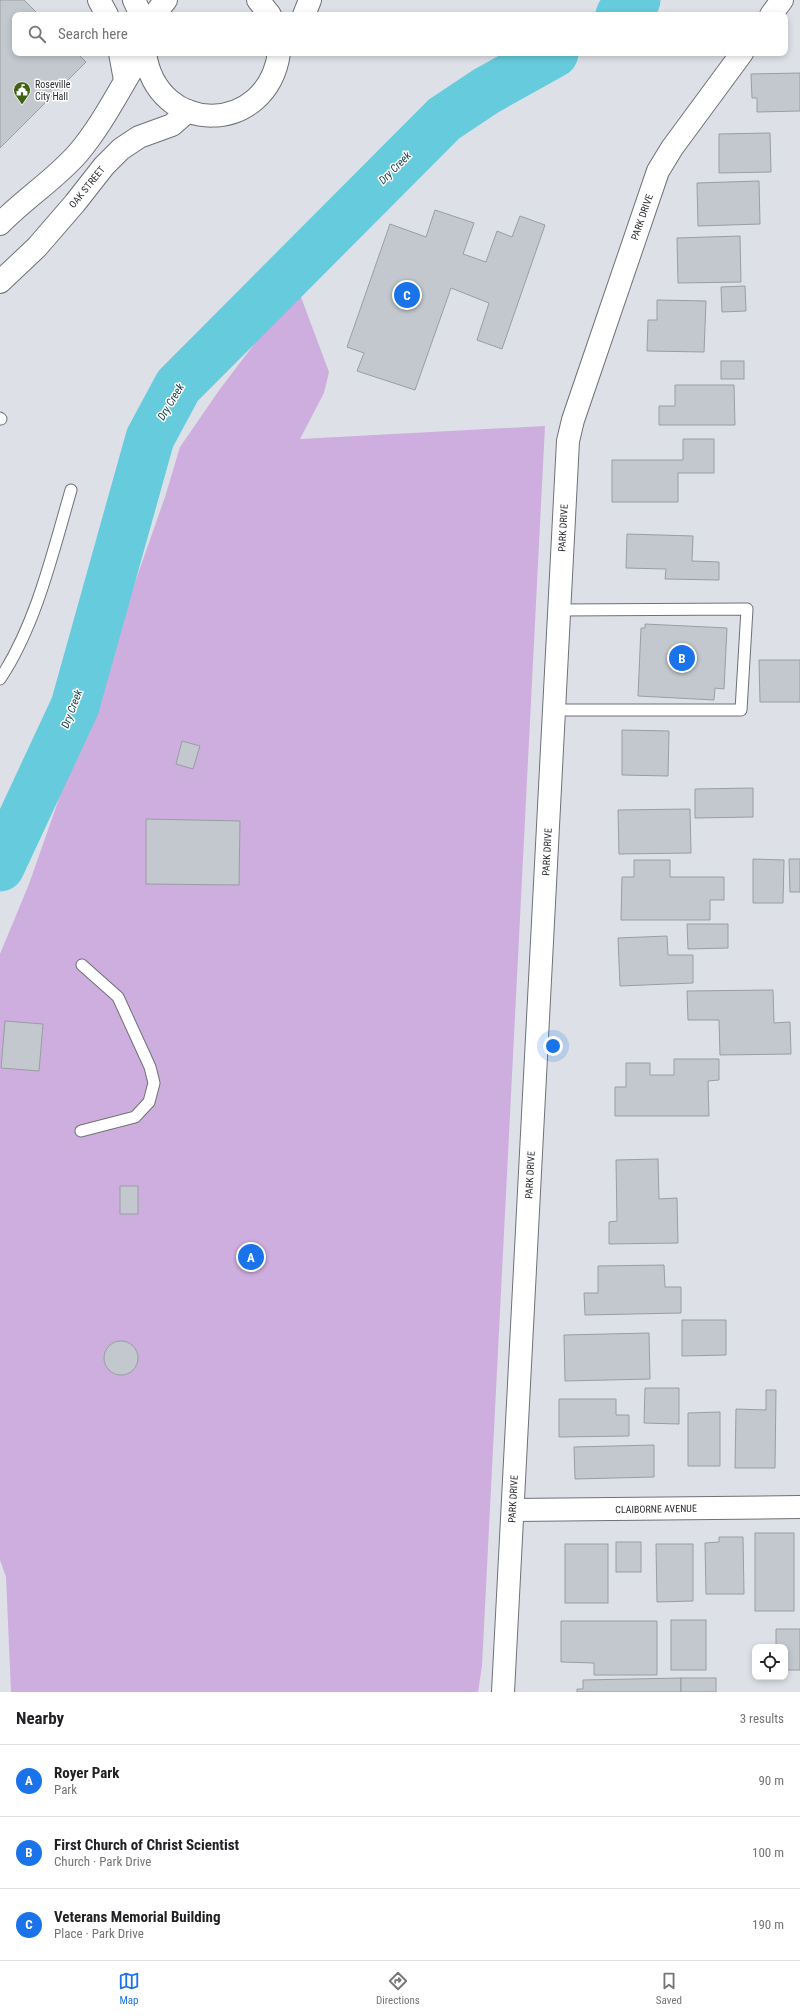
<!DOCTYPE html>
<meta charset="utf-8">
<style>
body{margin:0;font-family:"Roboto Condensed",sans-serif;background:#f6f6f6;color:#202124}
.controls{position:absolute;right:12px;bottom:12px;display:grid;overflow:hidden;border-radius:8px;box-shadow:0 2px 6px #0003}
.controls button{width:36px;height:36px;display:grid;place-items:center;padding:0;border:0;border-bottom:1px solid #e0e0e0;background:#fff;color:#202124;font:20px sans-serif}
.you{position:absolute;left:553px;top:1046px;width:14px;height:14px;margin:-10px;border:3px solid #fff;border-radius:50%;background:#1a73e8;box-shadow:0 0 0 6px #1a73e833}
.badge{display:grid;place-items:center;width:26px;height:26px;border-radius:50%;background:#1a73e8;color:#fff;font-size:13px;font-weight:700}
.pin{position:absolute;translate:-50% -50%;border:2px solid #fff;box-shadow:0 1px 4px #0006}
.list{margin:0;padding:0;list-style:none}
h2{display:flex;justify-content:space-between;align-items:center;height:52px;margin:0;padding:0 16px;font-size:17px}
h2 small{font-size:13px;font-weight:400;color:#757577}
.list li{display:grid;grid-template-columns:26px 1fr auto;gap:12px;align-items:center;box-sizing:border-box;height:72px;padding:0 16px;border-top:1px solid #e0e0e0}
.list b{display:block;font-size:15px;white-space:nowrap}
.list p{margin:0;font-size:13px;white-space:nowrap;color:#757577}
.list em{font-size:13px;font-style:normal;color:#757577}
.icon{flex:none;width:22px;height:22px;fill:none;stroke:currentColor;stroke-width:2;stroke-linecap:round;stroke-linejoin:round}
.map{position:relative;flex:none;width:800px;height:1692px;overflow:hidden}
.search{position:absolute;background:#fff;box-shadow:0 2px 6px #0003;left:12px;right:12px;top:12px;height:44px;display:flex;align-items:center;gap:10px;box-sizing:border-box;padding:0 14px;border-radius:8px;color:#757577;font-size:15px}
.sheet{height:268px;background:#fff}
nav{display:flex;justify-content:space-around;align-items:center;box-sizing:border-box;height:56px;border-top:1px solid #e0e0e0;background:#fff;font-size:11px;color:#757577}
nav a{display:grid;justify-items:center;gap:2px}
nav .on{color:#1a73e8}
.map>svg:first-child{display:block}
</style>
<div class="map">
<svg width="800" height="1692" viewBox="0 0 800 1692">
<rect width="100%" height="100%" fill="#dde1e7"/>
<path fill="#ceaede" d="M301 297 329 372 324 393 300 439 545 426 482 1666 478 1692H11L6 1577 0 1560V954L29 884 165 497 180 447 220 389 287 301Z"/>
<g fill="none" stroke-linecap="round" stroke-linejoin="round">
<g stroke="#66cbdc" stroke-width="49">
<path d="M620 15 636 0"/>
<path d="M0 867 75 706 150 438 178 386 444 119 486 91 554 53"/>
</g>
</g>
<g fill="#c2c8cd" stroke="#989ea2">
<path d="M0 0H24L39 15H15V53H77L86 62 0 148Z"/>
<path d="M800 73V111L757 112V98H752L751 74Z"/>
<path d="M770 133 771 172 719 173V134Z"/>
<path d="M759 181 760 224 698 226 697 183Z"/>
<path d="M435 210 474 223 463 254 486 262 497 231 512 237 520 216 545 225 502 349 477 340 489 303 451 288 415 390 357 371 364 353 347 347 390 224 426 237Z"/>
<path d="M740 236 741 282 678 283 677 238Z"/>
<path d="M745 286 746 311 722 312 721 287Z"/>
<path d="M657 300 706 301 704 352 647 351 648 320H657Z"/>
<rect x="721" y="361" width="23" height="18"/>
<path d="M675 385H734L735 425H659V406H675Z"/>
<path d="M683 439H714V473H678V502H612V460H683Z"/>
<path d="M627 534 693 536 692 561 719 562V580L665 579 666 569 626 568Z"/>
<path d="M645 624 727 628 724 689 715 688 714 700 638 696 641 628H645Z"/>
<path d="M759 660H800V702H760Z"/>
<path d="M622 730 669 731 668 776 622 775Z"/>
<path d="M182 741 200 746 193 769 176 764Z"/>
<path d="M753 788V817L695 818V789Z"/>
<path d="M690 809 691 853 619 854 618 810Z"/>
<path d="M146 819 240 821 239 885 146 884Z"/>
<path d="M753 859 784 860 783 903H753Z"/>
<path d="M789 859H800V892H790Z"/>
<path d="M634 860H670V877H724V900H710V920H621L622 877H634Z"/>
<path d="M687 924H728V948L688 949Z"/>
<path d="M667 936 668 955H693V983L620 986 618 938Z"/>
<path d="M773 990 774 1023 790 1022 791 1054 720 1055 719 1020H688L687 991Z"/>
<path d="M5 1021 43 1024 39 1071 1 1068Z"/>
<path d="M674 1059H719V1080L708 1081 709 1116H615V1087H626V1063H650V1075H674Z"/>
<path d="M658 1159 659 1199 677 1198 678 1243 609 1244V1222L617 1221 616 1160Z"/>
<rect x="120" y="1186" width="18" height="28"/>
<path d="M664 1265 665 1287H681V1313L585 1315 584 1293H598V1266Z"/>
<path d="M682 1320H726V1355L682 1356Z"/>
<path d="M649 1333 650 1379 565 1381 564 1335Z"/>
<circle cx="121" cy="1358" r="17"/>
<path d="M645 1388H679V1424L644 1423Z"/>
<path d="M766 1390H776L775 1468H735L736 1409 766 1410Z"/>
<path d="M559 1399H616V1415H629V1436L559 1437Z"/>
<path d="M720 1412V1466H688V1413Z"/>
<path d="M654 1445V1477L575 1479 574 1447Z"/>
<rect x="755" y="1533" width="39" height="78"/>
<path d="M719 1537H743L744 1594H706L705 1543 719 1542Z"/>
<rect x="616" y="1542" width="25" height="30"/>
<rect x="565" y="1544" width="43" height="59"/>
<path d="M656 1544H693V1601L657 1602Z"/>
<rect x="671" y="1620" width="35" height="50"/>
<path d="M561 1621H657V1675H594V1663L561 1662Z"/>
<path d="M776 1629H800V1670H785V1647H776Z"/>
<path d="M681 1678V1692H577V1689H583V1680Z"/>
<rect x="681" y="1678" width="35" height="14"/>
</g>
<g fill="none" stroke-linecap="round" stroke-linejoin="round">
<g stroke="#6e7177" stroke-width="13">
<g id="service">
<path d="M0 418 1 419"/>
<path d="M0 679C36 625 53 552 71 490"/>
<path d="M554 710H741L747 609 559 610"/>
<path d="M81 1131 135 1117 149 1102 154 1083 150 1067 118 997 82 965"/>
</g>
</g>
<g stroke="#6e7177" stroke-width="24">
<g id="minor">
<path d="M771 15 782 0"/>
<path d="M513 1510 800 1507"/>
<path d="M503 1692 568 441 573 420 658 171 672 148 742 53"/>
</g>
</g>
<g stroke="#6e7177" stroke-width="24">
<g id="secondary">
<path d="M99 0 107 15"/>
<path d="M134 0 141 15"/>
<path d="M258 0 270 15"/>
<path d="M154 15 166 0"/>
<path d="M304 15 310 0"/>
<path d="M120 53 125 80"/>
<path d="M145 53C157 137 267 136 279 53"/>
<path d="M0 224C25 198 56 179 79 152 104 122 121 86 142 53"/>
<path d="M0 282 37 247 75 203 104 166 121 149 139 137 172 125 188 111"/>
</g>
</g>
<use href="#service" stroke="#fff" stroke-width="11"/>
<use href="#minor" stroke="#fff" stroke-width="22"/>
<use href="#secondary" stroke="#fff" stroke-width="22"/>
</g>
<defs>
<g id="civic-pin" transform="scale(0.9)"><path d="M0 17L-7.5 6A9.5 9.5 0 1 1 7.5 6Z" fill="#416117" stroke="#fff"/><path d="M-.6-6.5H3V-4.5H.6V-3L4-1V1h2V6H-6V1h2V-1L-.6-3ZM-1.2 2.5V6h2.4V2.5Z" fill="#fff"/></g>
</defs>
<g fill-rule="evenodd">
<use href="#civic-pin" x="22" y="90"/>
</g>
<g text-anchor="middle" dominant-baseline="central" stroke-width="3" stroke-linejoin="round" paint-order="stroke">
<g font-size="10" fill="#2b2d2f" stroke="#fff" text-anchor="start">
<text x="35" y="84">Roseville<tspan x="35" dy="12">City Hall</tspan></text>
</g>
<g font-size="10" fill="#2b2d2f" stroke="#fff">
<text transform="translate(87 187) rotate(-51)">OAK STREET</text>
<text transform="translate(642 217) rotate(-71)">PARK DRIVE</text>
<text transform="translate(563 528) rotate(-87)">PARK DRIVE</text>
<text transform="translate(547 852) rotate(-87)">PARK DRIVE</text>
<text transform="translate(530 1175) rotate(-87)">PARK DRIVE</text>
<text transform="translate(513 1499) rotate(-87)">PARK DRIVE</text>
<text transform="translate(656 1509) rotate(-1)">CLAIBORNE AVENUE</text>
</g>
<g font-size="11" font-style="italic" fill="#15434b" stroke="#fff">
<text transform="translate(395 168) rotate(-45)">Dry Creek</text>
<text transform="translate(171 402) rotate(-59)">Dry Creek</text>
<text transform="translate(72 709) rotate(-69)">Dry Creek</text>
</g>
</g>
</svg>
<div class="controls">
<button><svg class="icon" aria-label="locate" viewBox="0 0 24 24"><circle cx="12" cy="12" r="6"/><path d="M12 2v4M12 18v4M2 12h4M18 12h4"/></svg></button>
</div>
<div class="you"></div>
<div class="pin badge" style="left:251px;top:1257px">A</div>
<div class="pin badge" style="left:682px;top:658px">B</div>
<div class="pin badge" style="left:407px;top:295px">C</div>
<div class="search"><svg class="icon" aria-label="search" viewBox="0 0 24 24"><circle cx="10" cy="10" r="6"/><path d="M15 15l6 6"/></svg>Search here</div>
</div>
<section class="sheet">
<h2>Nearby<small>3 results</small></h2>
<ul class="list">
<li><span class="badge">A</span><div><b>Royer Park</b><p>Park</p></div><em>90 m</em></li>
<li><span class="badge">B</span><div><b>First Church of Christ Scientist</b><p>Church · Park Drive</p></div><em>100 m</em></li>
<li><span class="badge">C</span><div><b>Veterans Memorial Building</b><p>Place · Park Drive</p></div><em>190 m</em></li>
</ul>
</section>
<nav>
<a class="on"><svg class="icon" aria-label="map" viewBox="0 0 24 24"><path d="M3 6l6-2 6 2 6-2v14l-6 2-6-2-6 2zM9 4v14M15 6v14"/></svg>Map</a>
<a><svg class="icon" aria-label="directions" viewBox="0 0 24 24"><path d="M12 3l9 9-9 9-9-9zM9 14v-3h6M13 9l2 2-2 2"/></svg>Directions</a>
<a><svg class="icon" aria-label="saved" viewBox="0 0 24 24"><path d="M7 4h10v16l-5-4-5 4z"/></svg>Saved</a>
</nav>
